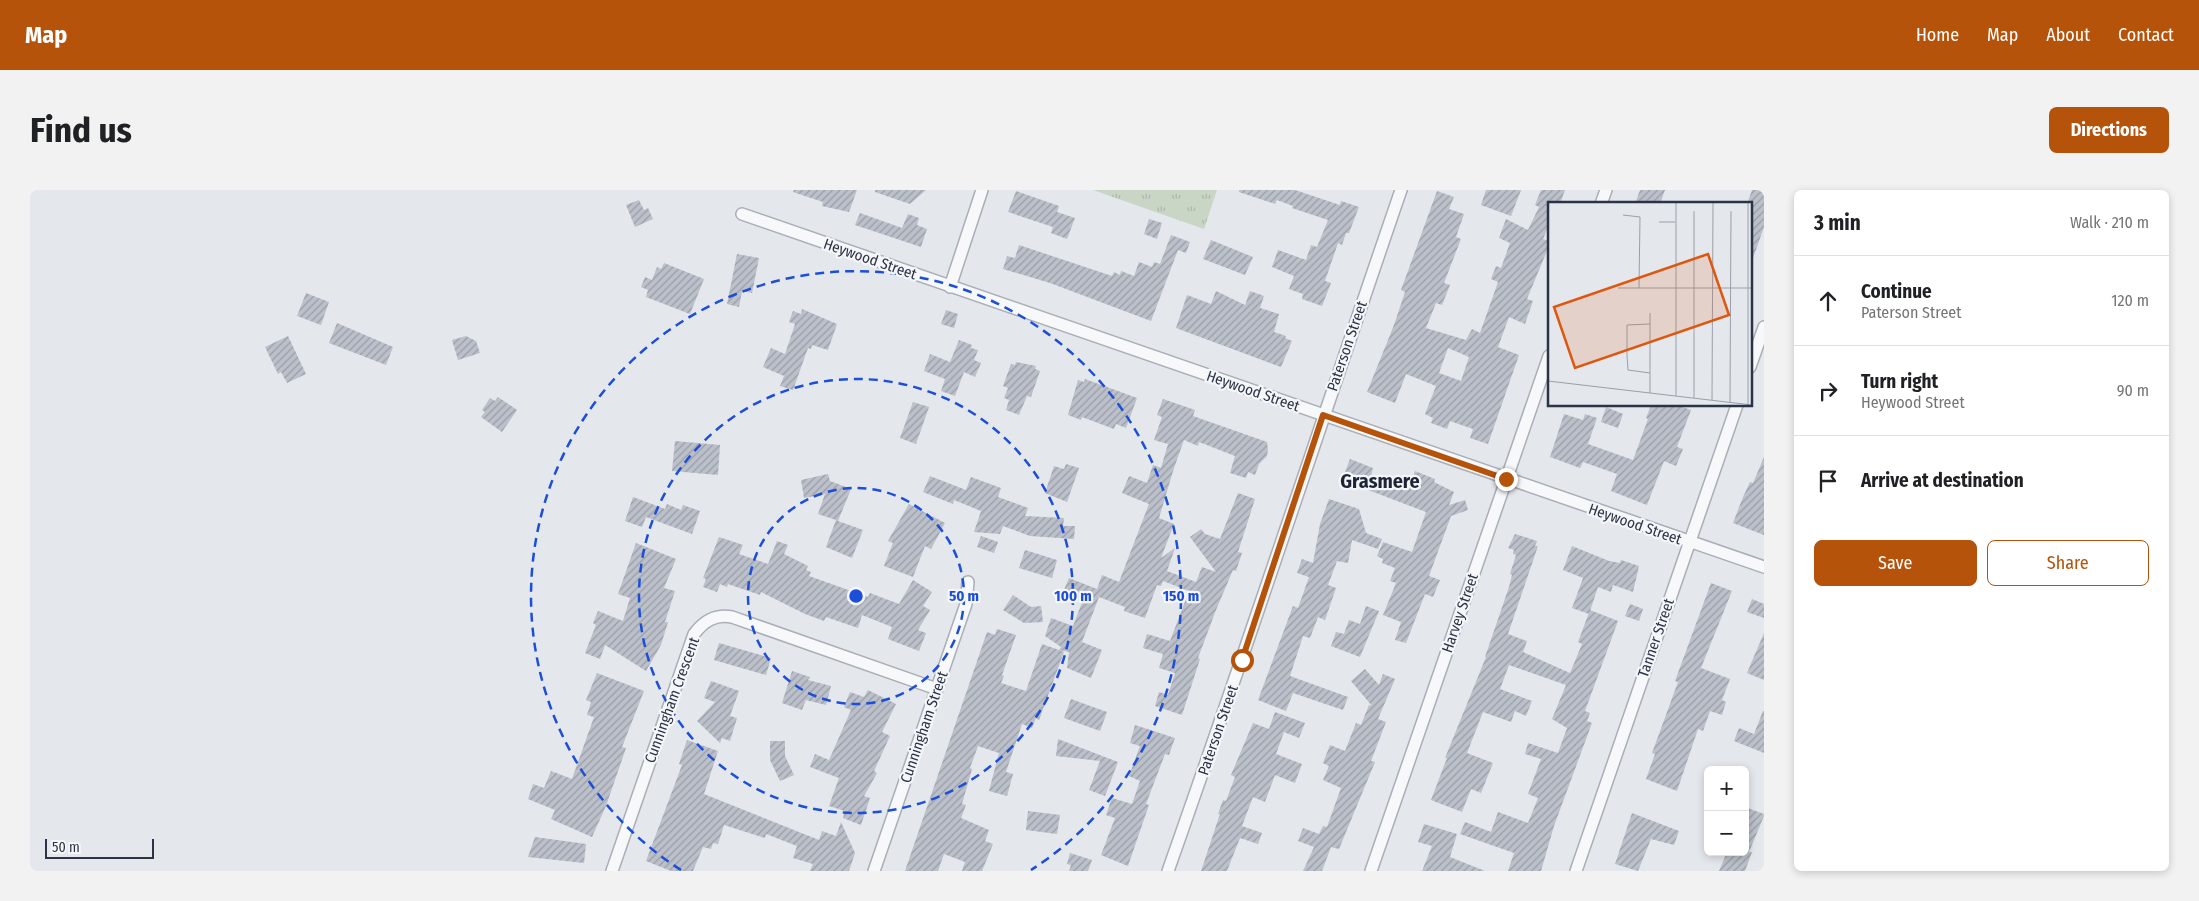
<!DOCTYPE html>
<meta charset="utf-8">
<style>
body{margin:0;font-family:"Fira Sans Condensed",sans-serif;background:#f2f2f2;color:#202124}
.controls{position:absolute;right:15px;bottom:15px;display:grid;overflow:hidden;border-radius:8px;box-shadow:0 2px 8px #0003}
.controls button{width:45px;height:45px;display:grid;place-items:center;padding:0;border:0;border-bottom:1px solid #e0e0e0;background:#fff;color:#202124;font:25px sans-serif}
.scale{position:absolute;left:15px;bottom:12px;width:109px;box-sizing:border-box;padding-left:5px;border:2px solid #2b3445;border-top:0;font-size:14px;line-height:18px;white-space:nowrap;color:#2b3445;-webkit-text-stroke:4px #f4f6f9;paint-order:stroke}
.stop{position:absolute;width:15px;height:15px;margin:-11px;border:4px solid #b45309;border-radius:50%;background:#fff}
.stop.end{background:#b45309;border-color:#fff;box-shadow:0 1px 5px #0008}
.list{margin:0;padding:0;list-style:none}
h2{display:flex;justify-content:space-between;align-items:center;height:65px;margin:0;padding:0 20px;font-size:21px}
h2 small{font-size:16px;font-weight:400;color:#757577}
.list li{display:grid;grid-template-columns:32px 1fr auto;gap:15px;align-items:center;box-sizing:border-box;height:90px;padding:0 20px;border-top:1px solid #e0e0e0}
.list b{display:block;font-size:19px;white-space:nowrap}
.list p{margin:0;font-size:16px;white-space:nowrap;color:#757577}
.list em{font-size:16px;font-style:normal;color:#757577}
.actions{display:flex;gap:10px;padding:15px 20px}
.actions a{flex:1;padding:11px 0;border:1px solid #b45309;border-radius:8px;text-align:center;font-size:18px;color:#b45309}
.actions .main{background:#b45309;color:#fff}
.icon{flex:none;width:28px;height:28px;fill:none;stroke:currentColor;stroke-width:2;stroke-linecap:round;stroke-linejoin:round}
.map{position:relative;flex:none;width:1734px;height:681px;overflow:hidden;border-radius:8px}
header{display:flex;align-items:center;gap:30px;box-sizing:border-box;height:70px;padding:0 25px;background:#b45309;color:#fff}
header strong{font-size:24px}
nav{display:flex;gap:28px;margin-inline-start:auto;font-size:18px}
.intro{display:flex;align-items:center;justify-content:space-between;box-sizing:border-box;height:120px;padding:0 30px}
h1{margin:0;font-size:35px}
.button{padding:12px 22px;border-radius:8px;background:#b45309;color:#fff;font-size:18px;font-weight:700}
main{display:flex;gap:30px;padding:0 30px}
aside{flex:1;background:#fff;border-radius:8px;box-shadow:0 2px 8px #0003}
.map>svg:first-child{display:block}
</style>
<header>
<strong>Map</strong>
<nav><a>Home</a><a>Map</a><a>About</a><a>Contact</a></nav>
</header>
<div class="intro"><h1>Find us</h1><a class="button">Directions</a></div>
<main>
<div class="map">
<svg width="1734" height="681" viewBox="0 0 1734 681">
<defs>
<pattern id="park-tufts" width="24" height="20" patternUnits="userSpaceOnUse" patternTransform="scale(1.25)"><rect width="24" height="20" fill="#c9d6c5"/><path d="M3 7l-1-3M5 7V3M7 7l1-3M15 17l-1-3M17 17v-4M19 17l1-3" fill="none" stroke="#adb8ab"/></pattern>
<pattern id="building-hatch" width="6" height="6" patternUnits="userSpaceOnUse" patternTransform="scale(1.25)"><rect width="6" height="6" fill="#bbc0ca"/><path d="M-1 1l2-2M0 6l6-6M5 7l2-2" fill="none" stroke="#989da6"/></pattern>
</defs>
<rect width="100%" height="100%" fill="#e4e7ec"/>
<path fill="url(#park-tufts)" d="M1063 0H1187L1174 39Z"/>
<g fill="url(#building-hatch)" fill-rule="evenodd">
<path d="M764 0H827L819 22 792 16 793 12 763 2Z"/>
<path d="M845 0H896L880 14 845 2Z"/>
<path d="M1209 0H1265L1310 15 1311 11 1329 17 1319 43H1316L1312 55 1308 53 1295 91 1301 93 1292 116 1272 109 1273 104 1259 99 1264 86 1242 77 1248 60 1276 70 1281 55 1287 57 1298 30 1262 18 1263 16 1247 10 1245 14 1209 2Z"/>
<path d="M1456 0H1491L1481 26 1451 15Z"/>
<path d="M1511 0H1535L1530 14H1519V35L1513 49 1519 51V56L1497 109 1503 111 1495 134 1479 127 1468 157 1489 165 1458 254 1440 248 1443 239 1420 231 1417 239 1401 233 1403 228 1395 224 1406 196 1376 184 1365 213 1337 202 1364 135 1375 102 1371 100 1407 1 1424 7 1419 19 1434 24 1426 47 1431 49 1414 93 1420 95 1412 115 1406 113 1396 138 1436 150 1442 139 1450 143 1468 92 1461 89 1466 76 1471 78 1480 53 1469 48 1476 29 1498 40 1509 17 1505 15ZM1418 158 1439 167 1431 191 1409 183Z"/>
<path d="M1610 0H1635L1630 14H1605Z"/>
<path d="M1722 0H1734V37L1722 71 1720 14H1717Z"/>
<path d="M986 1 1029 16 1027 22 1045 28 1037 49 1021 43 1023 37 978 22Z"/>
<path d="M609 10 614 20 618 18 623 29 605 37 596 15Z"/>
<path d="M830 23 872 38 878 24 889 28 887 35 897 39 891 57 825 35Z"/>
<path d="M1119 29 1132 33 1127 49 1114 44Z"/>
<path d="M1141 45 1160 52 1156 63 1148 60 1121 131 1020 93 973 79 977 66 985 68 989 55 1082 86 1084 82 1090 85 1091 81 1104 86 1109 72 1122 77 1124 72 1130 74Z"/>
<path d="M1181 50 1223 67 1215 85 1173 69Z"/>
<path d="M707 64 729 68 722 103 712 101 709 117 697 114Z"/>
<path d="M634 73 674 89 660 124 616 107 618 100 611 97 615 87 622 90 627 77 631 79Z"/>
<path d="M1186 101 1215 115 1220 101 1234 106 1230 118 1249 124 1244 142 1256 146 1255 148 1262 151 1251 177 1146 138 1157 105 1181 114Z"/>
<path d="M276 103 299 112 291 135 267 126Z"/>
<path d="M772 119 807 134 798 160 782 155 781 159 778 158 763 200 750 196 754 186 733 177 741 158 755 164 765 134 759 132 763 121 771 124Z"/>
<path d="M916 120 928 124 924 138 911 134Z"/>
<path d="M307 133 363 157 356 175 299 153Z"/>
<path d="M258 146 276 184 257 193 251 182 248 184 235 157Z"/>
<path d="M436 146 446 151 450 163 428 170 422 150Z"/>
<path d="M929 150 942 155 941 158 948 160 944 170 951 173 945 187 934 182 925 206 911 201 915 189 894 181 900 164 920 172Z"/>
<path d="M986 172 1006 176 1005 179 1010 181 1001 207 997 206 989 225 976 220 979 210 974 208 978 198 973 196 981 174 985 175Z"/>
<path d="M1055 189 1107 208 1096 238 1086 234 1084 239 1052 227 1051 230 1038 225 1048 190 1054 192Z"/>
<path d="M468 207 487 220 472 242 451 227 455 222 452 220 460 208 465 211Z"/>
<path d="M1133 209 1165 220 1163 226 1237 252 1238 259 1237 266 1229 274 1225 285 1218 282 1216 288 1200 283 1205 266 1169 252 1168 256 1154 250 1144 278 1129 328 1144 334 1131 368 1145 358 1137 381 1166 392 1172 377 1186 382 1160 347 1171 339 1175 344 1190 349 1208 303 1225 309 1208 362 1212 363 1206 381 1203 380 1186 420 1168 468 1170 469 1152 525 1125 516 1129 502 1138 505 1145 483 1129 478 1133 464 1113 458 1117 444 1140 451 1159 401 1133 391 1131 396 1127 395 1115 428 1094 421 1095 417 1069 407 1052 452 1072 460 1061 488 1037 478 1039 462 1030 460 1034 462 1009 530 1006 528 1002 538 992 534 976 582 983 584 977 606 959 601 969 563 948 556 940 578 942 579 932 614 936 615 931 628 959 640 955 651 963 654 952 681H932L935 672 914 664 908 681H875L957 442 965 445 967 439 986 445 972 485 974 486 971 493 996 501 1012 454 1029 460 1031 457 1015 446 1021 428 1043 436 1053 410 1033 402 1039 388 1067 399 1072 385 1089 392 1119 314 1092 303 1099 286 1117 293 1123 275 1131 278 1138 254 1124 250 1132 227 1127 225Z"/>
<path d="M883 212 899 217 886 254 870 248Z"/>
<path d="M1621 215H1647L1661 220 1647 257 1653 259 1646 276 1634 271 1617 315 1581 301 1587 284 1553 272 1550 278 1520 267 1534 224 1553 230 1555 224 1567 228 1558 254 1603 270 1618 229 1616 228Z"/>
<path d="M1576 217 1593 224 1588 238 1571 232Z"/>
<path d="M645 251 690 255 688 285 642 281Z"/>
<path d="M1734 267V345L1703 333 1713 307 1720 292 1723 293Z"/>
<path d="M1320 269 1343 278 1341 286 1378 300 1385 281 1405 289 1404 292 1424 302 1419 315 1435 310 1438 320 1421 326 1399 386 1410 390 1403 407 1395 404 1376 453 1365 450 1371 432 1353 425 1366 393 1360 391 1365 378 1352 373 1353 369 1347 366 1353 352 1382 362 1396 322 1312 290Z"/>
<path d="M1036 274 1049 278 1037 312 1015 303 1024 276 1034 279Z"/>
<path d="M798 284 800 291 821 299 808 331 833 340 822 368 796 357 806 330 788 324 795 304 774 308 771 290Z"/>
<path d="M900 286 936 300 941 287 971 298 968 307 998 318 995 326 1034 328 1033 336H1045L1044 349 1000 346 973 336 970 344 944 342 951 321 924 310 923 314 893 302Z"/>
<path d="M603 307 635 319 637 314 651 320 653 315 670 321 662 344 616 327 612 337 595 331Z"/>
<path d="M1299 309 1329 319 1336 343 1352 349 1348 359 1322 350 1318 373 1307 371 1298 395 1306 398 1295 430 1288 427 1280 448 1273 446 1260 486 1318 507 1313 520 1263 503 1256 521 1228 510 1263 416 1268 418 1279 387 1267 383 1272 369 1283 373 1290 334Z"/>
<path d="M879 314 915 333 901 359 895 356 883 387 854 376 863 353 858 351Z"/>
<path d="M1485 344 1507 351 1505 356H1508L1478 444 1497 451 1493 462 1540 483 1552 454 1548 452 1560 420 1588 431 1555 521 1560 523 1557 531 1562 533 1524 636 1511 681H1478L1484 663 1430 644 1435 632 1461 642 1468 622 1498 633 1508 608 1498 604 1511 569 1495 564 1498 553 1528 563 1537 538 1522 529 1536 495 1479 475 1470 499 1502 511 1496 526 1485 521 1481 532 1453 522 1437 563 1463 573 1451 603 1441 599 1432 622 1401 610 1417 568H1415L1456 467H1455L1479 397 1482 385 1480 384 1486 365 1483 364 1484 360 1478 358Z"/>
<path d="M951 346 968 352 964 363 947 357Z"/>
<path d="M689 347 713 355 709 364 738 374 747 351 758 355 754 364 778 376 776 380 781 382 779 386 838 407 840 403 869 414 883 390 902 402 893 416 900 420 888 440 896 443 889 461 858 449 862 437 832 425 828 438 796 427 794 431 775 424 731 402 730 405 698 394 697 397 690 394 687 402 673 397 676 389 673 388Z"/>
<path d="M606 353 646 369 634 398 645 401 635 432H638L631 455 616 481 575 455 570 469 555 463 566 435 563 433 568 421 593 431 600 408 588 404Z"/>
<path d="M1542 356 1579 371 1590 373 1591 370 1609 376 1603 402 1583 395 1581 402 1568 397 1559 424 1542 418 1553 388 1533 380Z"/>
<path d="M995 360 1027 370 1022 388 989 378Z"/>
<path d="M1681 393 1702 401 1671 478 1700 489 1692 510 1696 512 1692 525 1680 521 1673 541 1668 539 1647 601 1616 589 1625 564 1622 563 1648 492 1645 491Z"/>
<path d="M983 405 1001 417 1011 416 1013 432 994 433 973 420Z"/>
<path d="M1722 409 1734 414V428L1717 422Z"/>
<path d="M1600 414 1613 419 1609 431 1595 426Z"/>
<path d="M1336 416 1349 421 1330 467 1301 456 1306 442 1314 444 1319 430 1330 434Z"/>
<path d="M1734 443V490L1717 483Z"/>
<path d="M689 453 741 468 736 485 684 470Z"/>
<path d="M1335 479 1349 495 1353 484 1365 489 1348 529 1356 532 1341 571 1345 572 1309 659 1301 657 1292 681H1273L1284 657 1268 651 1273 638 1289 644 1293 636 1297 637 1311 598 1293 590 1299 576 1293 573 1300 555 1315 561 1326 533 1331 535 1339 515 1342 516 1321 491Z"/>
<path d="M762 481 780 487 778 490 801 496 796 515 776 510 772 520 752 513Z"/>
<path d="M567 483 614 501 592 557 596 558 576 616 562 647 521 629 525 620 498 609 503 594 514 598 521 581 542 589 564 527 557 525 561 512 556 510Z"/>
<path d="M681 491 709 501 700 526 707 528 700 551 692 548 690 553 667 531 685 512 674 508Z"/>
<path d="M838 500 866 514 852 542 860 546 844 581 847 583 834 606 840 608 831 635 813 628 815 621 799 616 809 588 780 577 785 564 799 570 821 520 814 517 820 502 834 507Z"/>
<path d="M1041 509 1077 522 1070 541 1034 528Z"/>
<path d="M1733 521H1734V563L1704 551 1709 538 1724 544Z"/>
<path d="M1245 522 1275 533 1269 548 1254 542 1246 564 1272 574 1265 593 1245 585 1235 612 1223 607 1212 636 1232 643 1228 654 1210 648 1197 681H1171L1190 624H1188L1193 610 1196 611 1205 587 1201 585 1223 533 1239 539Z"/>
<path d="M1105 535 1145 548 1139 565 1135 564 1116 614 1119 615 1098 676 1071 665 1085 628 1076 625 1082 608 1102 614 1110 591 1099 586 1110 556 1100 553Z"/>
<path d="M1028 549 1088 572 1075 606 1059 600 1070 571 1026 566Z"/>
<path d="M657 550 688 561 674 604 789 650 792 641 806 646 811 632 825 663 819 681H780L783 674 763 668 767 656 736 644 735 648 694 635 688 654 683 653 681 659 673 657 663 681H641L616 671 652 575 649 574Z"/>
<path d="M740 551H755V566L764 585 750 591 740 570Z"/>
<path d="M1715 617 1734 624V626L1719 662H1722L1715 681H1689L1697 662H1715Z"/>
<path d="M998 621 1030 625 1027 644 996 640Z"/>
<path d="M1602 623 1649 641 1644 655 1621 649 1608 681 1585 674Z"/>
<path d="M1394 634 1427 644 1420 667 1455 681H1392L1402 656 1388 652Z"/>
<path d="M505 647 556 654 554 673 498 667Z"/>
<path d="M1040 663 1062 670 1058 681H1039L1041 675 1037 674Z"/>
</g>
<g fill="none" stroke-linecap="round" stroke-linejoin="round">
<g stroke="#a9aeb7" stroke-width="14">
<g id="street">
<path d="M1571 14 1576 0"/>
<path d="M712 24 1734 377"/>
<path d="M920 97 952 0"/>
<path d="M1720 177 1734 137"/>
<path d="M582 681 664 444C674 431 685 424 702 427L907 499"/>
<path d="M844 681 936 414 938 392"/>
<path d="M1138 681C1218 455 1293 227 1371 0"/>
<path d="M1341 681 1519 166"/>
<path d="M1546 681 1707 215"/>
</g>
</g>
<use href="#street" stroke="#f7f8fa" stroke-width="11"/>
</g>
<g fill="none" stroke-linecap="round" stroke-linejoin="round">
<path stroke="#b45309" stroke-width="6" d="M1212 470 1293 225 1476 289"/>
</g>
<g fill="none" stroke="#1d4ed8" stroke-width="2.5" stroke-dasharray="9 6">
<circle cx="826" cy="406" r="108"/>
<circle cx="826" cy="406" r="217"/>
<path d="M651 680A325 325 0 1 1 1001 680"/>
</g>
<g text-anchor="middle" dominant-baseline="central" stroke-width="4.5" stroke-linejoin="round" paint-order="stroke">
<g font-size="15" fill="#2b3445" stroke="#f4f6f9">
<text transform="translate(840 69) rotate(19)">Heywood Street</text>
<text transform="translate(1317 156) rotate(-71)">Paterson Street</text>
<text transform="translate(1223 201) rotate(19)">Heywood Street</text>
<text transform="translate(1605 334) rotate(19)">Heywood Street</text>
<text transform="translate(1430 423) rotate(-71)">Harvey Street</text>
<text transform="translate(1626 448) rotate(-71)">Tanner Street</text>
<text transform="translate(642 510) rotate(-70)">Cunningham Crescent</text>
<text transform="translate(894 537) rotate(-71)">Cunningham Street</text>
<text transform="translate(1188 540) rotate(-71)">Paterson Street</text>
</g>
<g font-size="20" font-weight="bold" fill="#1d2536" stroke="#f4f6f9">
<text x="1350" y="291">Grasmere</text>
</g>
</g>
<g transform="translate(1518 12)">
<rect width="204" height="204" fill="#e4e7ec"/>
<path fill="none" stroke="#9a9fa9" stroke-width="1" d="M200 0V204M75 13 92 15 91 86M111 20H127M70 86H204M102 111V191M102 122 79 123V153L80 168 102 171M0 179 204 203M128 194V0M146 196V9M164 198 165 0M182 200 183 9"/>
<path fill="#df570f" fill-opacity="0.15" stroke="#df570f" stroke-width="2.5" d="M160 52 181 113 27 166 6 105Z"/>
<rect width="204" height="204" fill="none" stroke="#2b3445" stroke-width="2.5"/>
</g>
<circle cx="826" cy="406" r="8" fill="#1d4ed8" stroke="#f4f6f9" stroke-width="2.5"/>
<g font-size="15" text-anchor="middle" font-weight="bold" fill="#1d4ed8" stroke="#f4f6f9" stroke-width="4.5" stroke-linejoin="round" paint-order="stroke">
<text x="934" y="411">50 m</text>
<text x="1043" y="411">100 m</text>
<text x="1151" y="411">150 m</text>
</g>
</svg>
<div class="controls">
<button>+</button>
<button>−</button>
</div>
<div class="scale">50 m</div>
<div class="stop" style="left:1212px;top:470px"></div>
<div class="stop end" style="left:1476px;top:289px"></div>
</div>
<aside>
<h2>3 min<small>Walk · 210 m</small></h2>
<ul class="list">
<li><svg class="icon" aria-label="ahead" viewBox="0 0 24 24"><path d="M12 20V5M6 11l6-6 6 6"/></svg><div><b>Continue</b><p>Paterson Street</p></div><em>120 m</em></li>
<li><svg class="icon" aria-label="right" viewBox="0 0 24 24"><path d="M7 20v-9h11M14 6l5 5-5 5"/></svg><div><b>Turn right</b><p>Heywood Street</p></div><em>90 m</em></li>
<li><svg class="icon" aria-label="arrive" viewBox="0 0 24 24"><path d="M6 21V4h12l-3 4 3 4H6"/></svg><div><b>Arrive at destination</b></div></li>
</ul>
<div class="actions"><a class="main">Save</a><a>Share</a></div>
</aside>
</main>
